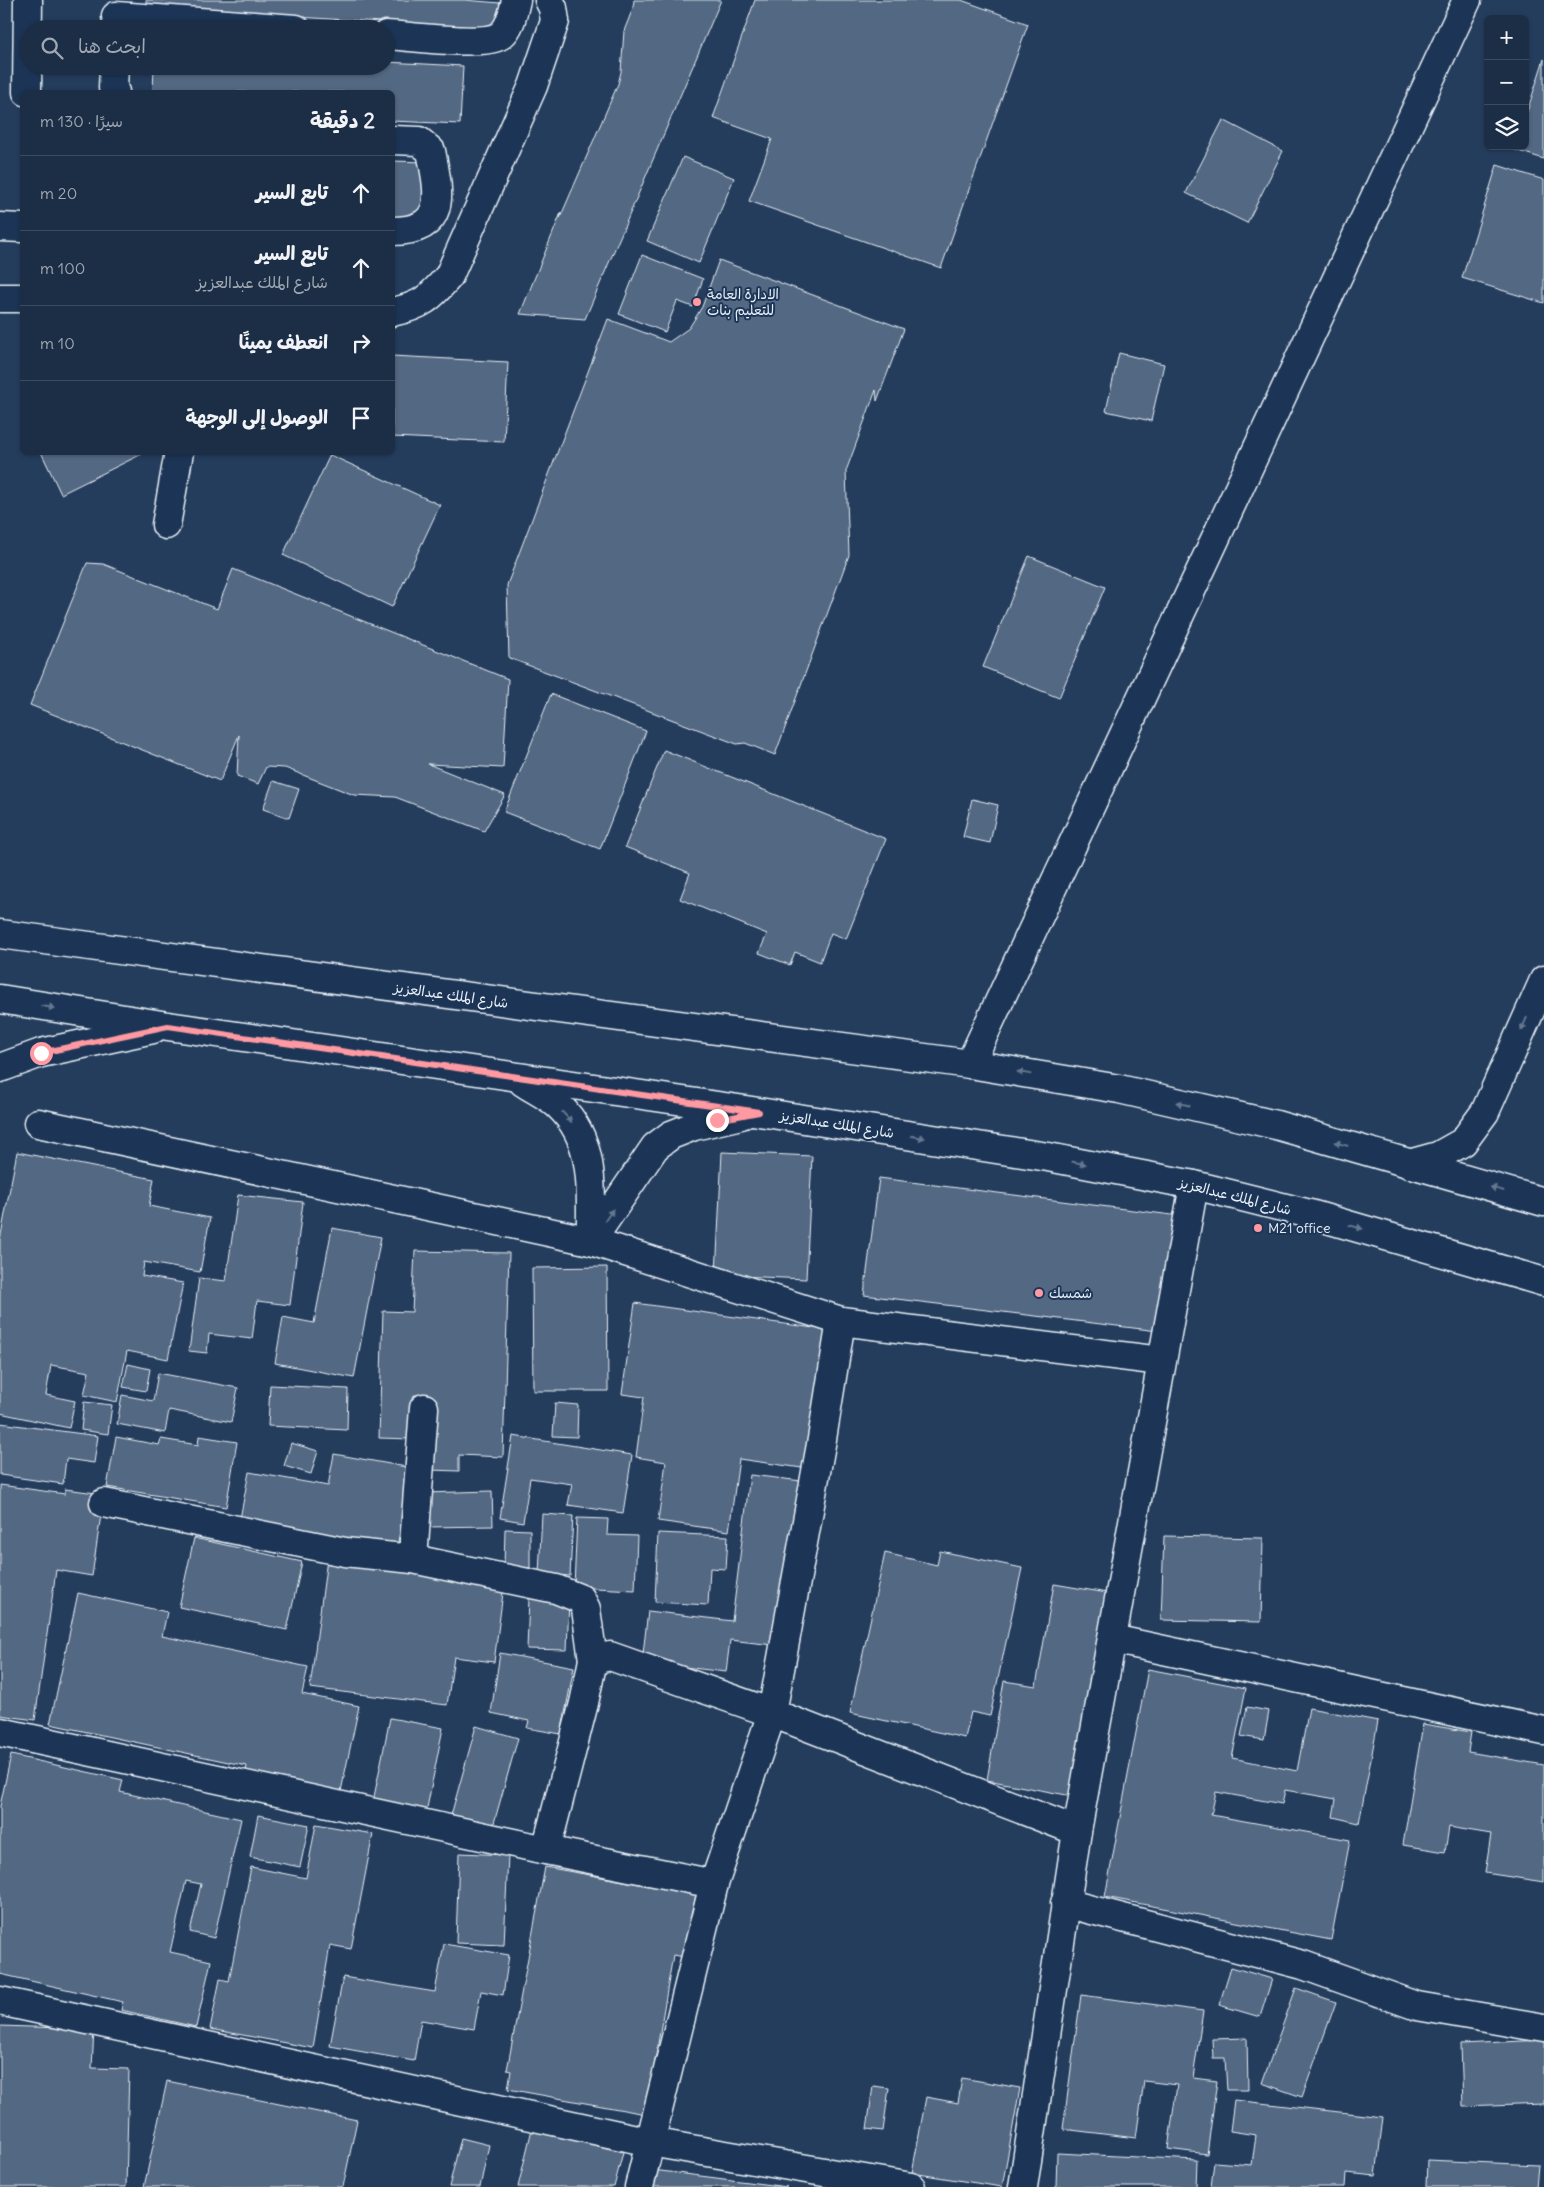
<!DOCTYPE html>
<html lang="ar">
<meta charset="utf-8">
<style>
body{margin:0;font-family:Delius,"Playpen Sans Arabic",sans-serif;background:#293a51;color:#f1f3f6;direction:rtl}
.controls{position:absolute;right:15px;top:15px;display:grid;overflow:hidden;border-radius:8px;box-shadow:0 1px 4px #0004}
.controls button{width:45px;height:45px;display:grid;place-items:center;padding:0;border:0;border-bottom:1px solid #3a4a5f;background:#1c2e46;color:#f1f3f6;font:25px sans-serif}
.stop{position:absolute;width:15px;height:15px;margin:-11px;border:4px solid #ff9aa2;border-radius:50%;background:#fff}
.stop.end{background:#ff9aa2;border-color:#fff;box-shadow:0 1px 5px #0008}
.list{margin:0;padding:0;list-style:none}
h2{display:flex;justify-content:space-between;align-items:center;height:65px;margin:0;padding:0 20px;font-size:21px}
h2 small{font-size:16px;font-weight:400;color:#a0a8b3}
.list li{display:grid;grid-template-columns:32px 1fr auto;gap:15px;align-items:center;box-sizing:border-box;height:75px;padding:0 20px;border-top:1px solid #3a4a5f}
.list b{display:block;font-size:19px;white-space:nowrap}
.list p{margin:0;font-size:16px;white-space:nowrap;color:#a0a8b3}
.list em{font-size:16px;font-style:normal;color:#a0a8b3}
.icon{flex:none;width:28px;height:28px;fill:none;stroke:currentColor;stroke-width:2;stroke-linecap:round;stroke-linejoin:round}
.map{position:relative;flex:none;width:1544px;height:2187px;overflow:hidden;direction:ltr}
.search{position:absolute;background:#1c2e46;box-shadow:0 1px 4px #0004;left:20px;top:20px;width:375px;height:55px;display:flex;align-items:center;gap:12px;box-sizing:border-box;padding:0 18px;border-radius:28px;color:#a0a8b3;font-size:19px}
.panel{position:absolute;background:#1c2e46;box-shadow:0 1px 4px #0004;left:20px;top:90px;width:375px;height:365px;border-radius:8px;direction:rtl}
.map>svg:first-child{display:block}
</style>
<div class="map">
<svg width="1544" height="2187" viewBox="0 0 1544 2187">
<rect width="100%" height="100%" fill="#253d5d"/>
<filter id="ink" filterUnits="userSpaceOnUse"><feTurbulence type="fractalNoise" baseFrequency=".02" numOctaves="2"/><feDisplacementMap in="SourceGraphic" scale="10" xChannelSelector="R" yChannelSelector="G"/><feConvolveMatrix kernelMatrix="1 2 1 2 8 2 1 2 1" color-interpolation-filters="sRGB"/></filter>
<g filter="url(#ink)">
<g fill="#536782" stroke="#e8f1f8">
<path d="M146 0H464L500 3 498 29 146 8Z"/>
<path d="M634 0H721L585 319 520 314 561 213 560 218 618 84 621 72 624 31 633 8Z"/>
<path d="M755 0H961L1028 24 941 268 749 201 772 139 713 118Z"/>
<path d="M1544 59V159L1515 150 1516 146H1525V118Z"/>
<path d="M386 62 463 66 460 124 392 121V92H153L154 66H386Z"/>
<path d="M1223 120 1283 151 1247 223 1186 193Z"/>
<path d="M683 157 734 178 699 263 647 241Z"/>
<path d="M392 161 424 162 421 222 392 220Z"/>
<path d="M1497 165 1544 180V303L1462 278Z"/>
<path d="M642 255 703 279 693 307 677 301 665 332 619 314Z"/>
<path d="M719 260 904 329 877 401 876 390 846 471 849 555 775 755 745 743 737 744 509 658 507 585 608 319 669 342 689 328 702 307Z"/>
<path d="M1119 353 1164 364 1151 421 1106 411Z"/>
<path d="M392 356 508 362 504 442 392 437Z"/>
<path d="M41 452H146L61 494Z"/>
<path d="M330 455 440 505 392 607 283 555Z"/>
<path d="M1029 556 1105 587 1059 698 983 667Z"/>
<path d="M87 563 103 564 217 609 233 569 508 679 503 768 428 764 505 795 484 831 395 797 354 795 285 768 266 767 258 784 237 776 239 735 220 781 30 705Z"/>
<path d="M551 694 646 731 600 849 504 812Z"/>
<path d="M664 750 886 839 846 939 831 933 820 962 795 952 790 965 759 953 767 934 680 899 690 873 625 847Z"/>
<path d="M273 781 299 789 289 818 263 809Z"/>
<path d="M972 799 998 805 990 843 963 837Z"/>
<path d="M17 1152 154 1179 149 1206 210 1218 200 1272 144 1262 142 1276 183 1283 168 1359 127 1351 117 1402 84 1395 89 1372 51 1365 46 1395 75 1401 69 1428 0 1413V1240Z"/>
<path d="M722 1152 812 1156 806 1279 716 1275Z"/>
<path d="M879 1178 1180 1216 1166 1332 864 1295Z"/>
<path d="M238 1195 303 1202 290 1305 257 1301 252 1339 209 1334 207 1353 189 1351 199 1278 226 1281Z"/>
<path d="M332 1228 381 1237 354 1378 275 1363 283 1317 314 1323Z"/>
<path d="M415 1251 509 1253 503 1457 459 1455V1471L430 1470 433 1396 414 1395 412 1439 379 1438 383 1311 412 1312Z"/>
<path d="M607 1267 608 1391H533L532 1268Z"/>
<path d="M635 1303 828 1330 809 1469 739 1459 729 1531 658 1521 666 1462 636 1457 644 1397 622 1394Z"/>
<path d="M128 1364 150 1369 146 1391 123 1387Z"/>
<path d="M158 1373 238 1388 231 1422 169 1410 165 1433 117 1424 122 1395 153 1401Z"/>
<path d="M270 1385 348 1389 347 1430 268 1426Z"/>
<path d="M84 1402 112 1405 108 1434 81 1430Z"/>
<path d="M555 1403 578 1405 577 1437 553 1436Z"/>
<path d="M0 1423 98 1436 94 1463 66 1459 63 1484 0 1475Z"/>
<path d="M199 1436 237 1442 226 1507 107 1487 116 1437 159 1445 161 1439 198 1445Z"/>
<path d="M513 1436 632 1455 623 1513 568 1505 572 1484 530 1478 523 1522 500 1518Z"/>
<path d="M291 1443 318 1451 311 1474 284 1466Z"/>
<path d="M334 1454 412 1468 396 1552 239 1524 249 1472 328 1486Z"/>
<path d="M750 1475 802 1481 782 1646 730 1640 726 1672 642 1662 648 1611 732 1621Z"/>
<path d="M0 1485 65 1494V1489L104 1494 92 1576 56 1570 35 1720 0 1715Z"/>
<path d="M492 1491 493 1526 426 1527 425 1493Z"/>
<path d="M542 1514 573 1516 570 1576 539 1574Z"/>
<path d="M577 1518 608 1519 607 1535 637 1536 635 1590 574 1587Z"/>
<path d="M505 1529 530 1530V1568L504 1567Z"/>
<path d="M658 1533 728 1536 726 1569 710 1568 708 1605 655 1602Z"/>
<path d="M1164 1536 1263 1538 1261 1622 1161 1620Z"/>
<path d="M194 1538 302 1562 287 1630 179 1607Z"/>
<path d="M940 1551 1022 1568 990 1716 971 1712 965 1738 850 1713 885 1553 937 1565Z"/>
<path d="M327 1559 504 1585 494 1662 454 1657 447 1705 310 1688Z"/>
<path d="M1054 1584 1107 1593 1072 1796 987 1780 1004 1681 1036 1686Z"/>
<path d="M78 1593 167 1612 162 1636 308 1667 302 1694 359 1706 340 1796 245 1775 247 1766 50 1724Z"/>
<path d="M529 1598 569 1600 567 1650 527 1649Z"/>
<path d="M500 1653 574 1667 561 1734 527 1728 529 1721 491 1713Z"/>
<path d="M1148 1669 1246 1688 1232 1758 1297 1771 1309 1708 1378 1721 1359 1823 1333 1817 1336 1799 1285 1790 1282 1804 1216 1792 1211 1815 1350 1840 1331 1940 1105 1897Z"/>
<path d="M1247 1707 1269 1711 1264 1740 1241 1736Z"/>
<path d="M390 1718 443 1728 425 1818 372 1807Z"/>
<path d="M1423 1724 1471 1732 1468 1752 1544 1765V1882L1485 1873 1491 1834 1449 1827 1445 1852 1403 1845Z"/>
<path d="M476 1726 518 1738 492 1830 450 1819Z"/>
<path d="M11 1755 123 1780 120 1792 241 1819 214 1938 190 1932 201 1884 186 1881 170 1952 211 1961 196 2027 121 2010 123 2002 0 1974V1806Z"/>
<path d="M258 1815 309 1825 300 1867 250 1857Z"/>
<path d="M316 1824 373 1834 351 1949 330 1945 313 2048 210 2029 220 1979 229 1981 251 1867 306 1878Z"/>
<path d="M459 1853 508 1855 504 1945 456 1943Z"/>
<path d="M545 1867 696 1894 684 1957 673 1955 646 2114 508 2089 511 2071 507 2070Z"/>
<path d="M444 1944 509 1955 503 1995 481 1991 474 2029 421 2020 414 2061 330 2046 343 1977 435 1992Z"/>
<path d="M1231 1967 1272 1979 1260 2017 1219 2005Z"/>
<path d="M1296 1988 1336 2002 1302 2097 1262 2083Z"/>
<path d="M1081 1995 1203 2011 1193 2078 1217 2081 1207 2154 1168 2149 1177 2085 1144 2081 1136 2138 1063 2129Z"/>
<path d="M0 2026 94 2029 92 2068 129 2069 126 2187H0Z"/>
<path d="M1247 2038 1248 2090H1227L1225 2058H1213L1212 2039Z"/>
<path d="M1544 2040V2104L1463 2107 1461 2044Z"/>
<path d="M962 2078 1020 2088 1002 2187 912 2173 926 2097 958 2103Z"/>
<path d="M167 2081 357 2120 343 2187H144Z"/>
<path d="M873 2086 889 2088 883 2131 867 2129Z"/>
<path d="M1234 2100 1383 2117 1376 2176 1346 2173 1345 2187H1211L1214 2162 1252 2165 1256 2135 1230 2131Z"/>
<path d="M532 2129 623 2152 614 2187H518Z"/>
<path d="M461 2138 489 2145 480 2187H449Z"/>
<path d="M1057 2153 1197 2160 1196 2187H1056Z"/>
<path d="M1427 2160 1538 2165 1536 2187H1426Z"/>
<path d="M645 2169 787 2187H642Z"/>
</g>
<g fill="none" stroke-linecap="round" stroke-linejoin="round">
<g stroke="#e8f1f8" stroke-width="31">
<g id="minor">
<path d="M116 16 296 29"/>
<path d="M386 35C408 36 486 47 501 35 511 27 513 12 516 0"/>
<path d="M114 66 113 88 115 92"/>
<path d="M27 92 28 0"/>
<path d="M392 140 419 141 431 151C439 192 449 231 392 231"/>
<path d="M0 227 22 228"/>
<path d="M0 298H22"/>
<path d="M392 312C422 306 430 298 449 276L533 86 555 21 553 8 549 0"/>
<path d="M166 525 179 452"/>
<path d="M0 934 970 1064 1119 1089 1276 1125 1544 1202"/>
<path d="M0 999 168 1026 759 1112 1048 1157 1194 1185 1310 1214 1544 1282"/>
<path d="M970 1064 1467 0"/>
<path d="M0 1068 41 1053 153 1029"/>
<path d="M523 1082C532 1088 542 1093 552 1100 598 1136 590 1190 591 1241L655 1147 671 1135 694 1126 741 1115"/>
<path d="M38 1123 591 1241 841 1321 1161 1361"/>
<path d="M1409 1164 1438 1156 1463 1142 1485 1112 1544 980"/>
<path d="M104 1503 345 1552 413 1559 556 1589 581 1599 586 1609 593 1660"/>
<path d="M413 1559 424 1408"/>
<path d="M1112 1639 1544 1731"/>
<path d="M0 1732 546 1850 714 1884"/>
<path d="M546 1850 584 1703 593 1660 610 1656 772 1713 822 1439 841 1321"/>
<path d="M1065 1903 1303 1965 1417 2006 1544 2028"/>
<path d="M0 2001 650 2142 911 2187"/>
<path d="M639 2187 714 1884 772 1713 1077 1831"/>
<path d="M1023 2187 1077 1831 1194 1185"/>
</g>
</g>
<use href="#minor" stroke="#1d3557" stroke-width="28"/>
</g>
<defs><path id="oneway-solid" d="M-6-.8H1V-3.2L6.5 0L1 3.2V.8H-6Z" transform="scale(1.25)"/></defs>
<g fill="#64778f">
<use href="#oneway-solid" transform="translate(48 1007) rotate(9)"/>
<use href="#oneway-solid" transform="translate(1524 1024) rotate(114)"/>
<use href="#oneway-solid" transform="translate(1024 1073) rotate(-170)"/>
<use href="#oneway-solid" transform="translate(1183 1104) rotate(-167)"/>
<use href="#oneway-solid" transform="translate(567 1117) rotate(47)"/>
<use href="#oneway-solid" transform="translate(918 1137) rotate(9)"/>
<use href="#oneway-solid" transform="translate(1341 1144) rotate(-164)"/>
<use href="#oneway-solid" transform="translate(1079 1163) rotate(11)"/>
<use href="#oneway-solid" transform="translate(1497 1189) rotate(-164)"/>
<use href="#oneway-solid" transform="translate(609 1215) rotate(-56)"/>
<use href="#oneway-solid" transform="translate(1356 1227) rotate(16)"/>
</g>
</g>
<g fill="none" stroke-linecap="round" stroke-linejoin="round" filter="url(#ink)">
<path stroke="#ff9aa2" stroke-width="6" d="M41 1053 168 1026 759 1112 717 1120"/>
</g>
<g fill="#ff9aa2" stroke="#1d3557" stroke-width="2">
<circle cx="697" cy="302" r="5"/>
<circle cx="1258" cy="1228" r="5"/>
<circle cx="1039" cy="1293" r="5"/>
</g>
<g text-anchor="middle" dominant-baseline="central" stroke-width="4" stroke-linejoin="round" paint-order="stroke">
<g font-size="14" fill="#e8f1f8" stroke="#1d3557" text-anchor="start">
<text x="707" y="294">الادارة العامة<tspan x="707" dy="16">للتعليم بنات</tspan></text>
<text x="1268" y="1228">M21 office</text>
<text x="1049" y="1293">شمسك</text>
</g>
<g font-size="14" fill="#e8f1f8" stroke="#1d3557">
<text transform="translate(451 995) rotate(8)">شارع الملك عبدالعزيز</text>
<text transform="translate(837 1124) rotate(9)">شارع الملك عبدالعزيز</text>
<text transform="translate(1235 1196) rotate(14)">شارع الملك عبدالعزيز</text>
</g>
</g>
</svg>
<div class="controls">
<button>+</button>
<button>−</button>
<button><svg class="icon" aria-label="layers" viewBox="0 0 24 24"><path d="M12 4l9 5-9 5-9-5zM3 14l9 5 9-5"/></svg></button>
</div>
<div class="stop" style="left:41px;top:1053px"></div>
<div class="stop end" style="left:717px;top:1120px"></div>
<div class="search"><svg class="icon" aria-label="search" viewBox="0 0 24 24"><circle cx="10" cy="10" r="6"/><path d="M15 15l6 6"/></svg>ابحث هنا</div>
<section class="panel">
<h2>2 دقيقة<small>سيرًا · 130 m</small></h2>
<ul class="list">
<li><svg class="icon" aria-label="ahead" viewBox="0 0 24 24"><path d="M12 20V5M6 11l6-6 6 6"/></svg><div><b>تابع السير</b></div><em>20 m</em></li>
<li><svg class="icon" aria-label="ahead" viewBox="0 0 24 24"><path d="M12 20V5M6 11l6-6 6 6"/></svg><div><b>تابع السير</b><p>شارع الملك عبدالعزيز</p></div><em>100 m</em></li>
<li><svg class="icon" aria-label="right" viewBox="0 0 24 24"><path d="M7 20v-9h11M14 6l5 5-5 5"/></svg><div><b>انعطف يمينًا</b></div><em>10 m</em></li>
<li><svg class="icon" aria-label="arrive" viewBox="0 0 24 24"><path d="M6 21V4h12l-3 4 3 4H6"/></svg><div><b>الوصول إلى الوجهة</b></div></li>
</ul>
</section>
</div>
